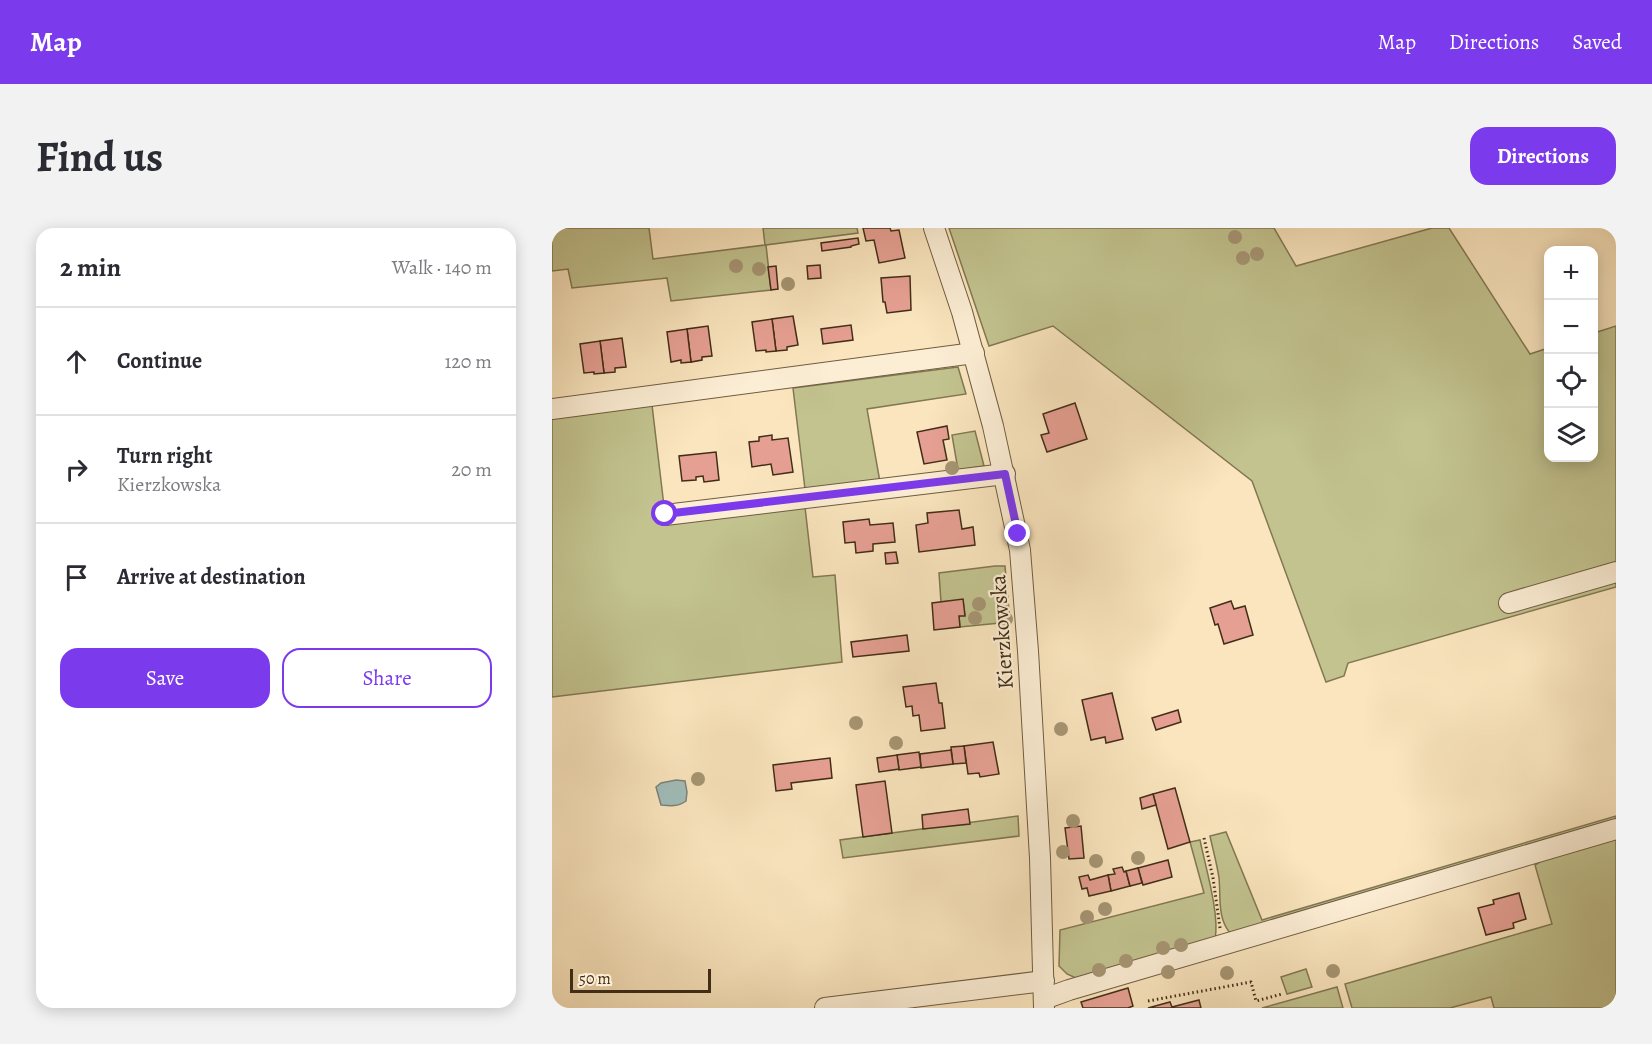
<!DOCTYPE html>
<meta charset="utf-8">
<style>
body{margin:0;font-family:Alegreya,serif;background:#f2f2f3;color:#2b2b33}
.controls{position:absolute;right:18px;top:18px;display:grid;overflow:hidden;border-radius:12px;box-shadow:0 3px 15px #0003}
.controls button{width:54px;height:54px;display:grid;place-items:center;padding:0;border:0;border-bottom:2px solid #e1e1e2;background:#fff;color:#2b2b33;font:30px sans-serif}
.scale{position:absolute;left:18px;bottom:15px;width:141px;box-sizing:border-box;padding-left:6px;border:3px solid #422e17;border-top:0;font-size:16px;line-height:21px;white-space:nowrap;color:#422e17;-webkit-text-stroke:4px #fceed5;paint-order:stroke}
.stop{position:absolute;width:18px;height:18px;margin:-14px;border:4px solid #7c3aed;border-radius:50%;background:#fff}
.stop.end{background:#7c3aed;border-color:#fff;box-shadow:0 2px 6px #0008}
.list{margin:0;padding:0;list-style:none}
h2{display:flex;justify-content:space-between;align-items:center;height:78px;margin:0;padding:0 24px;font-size:26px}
h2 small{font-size:20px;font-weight:400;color:#7c7c81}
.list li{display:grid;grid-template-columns:39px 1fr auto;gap:18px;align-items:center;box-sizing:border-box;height:108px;padding:0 24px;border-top:2px solid #e1e1e2}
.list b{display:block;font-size:22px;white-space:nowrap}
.list p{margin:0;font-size:20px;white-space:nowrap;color:#7c7c81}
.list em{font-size:20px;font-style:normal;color:#7c7c81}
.actions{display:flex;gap:12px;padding:18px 24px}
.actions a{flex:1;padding:14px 0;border:2px solid #7c3aed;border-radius:18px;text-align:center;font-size:21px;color:#7c3aed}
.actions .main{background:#7c3aed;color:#fff}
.icon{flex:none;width:33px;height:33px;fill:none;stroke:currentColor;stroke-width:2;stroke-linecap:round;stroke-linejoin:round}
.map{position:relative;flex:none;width:1064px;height:780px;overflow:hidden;border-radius:18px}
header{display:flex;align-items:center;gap:36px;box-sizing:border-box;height:84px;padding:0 30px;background:#7c3aed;color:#fff}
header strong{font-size:28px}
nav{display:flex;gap:33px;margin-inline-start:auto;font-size:21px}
.intro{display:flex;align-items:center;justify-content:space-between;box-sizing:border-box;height:144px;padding:0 36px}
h1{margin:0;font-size:42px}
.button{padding:15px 27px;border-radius:18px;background:#7c3aed;color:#fff;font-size:21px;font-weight:700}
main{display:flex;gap:36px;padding:0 36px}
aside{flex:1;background:#fff;border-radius:18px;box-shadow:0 3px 15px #0003}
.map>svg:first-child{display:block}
</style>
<header>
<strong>Map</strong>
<nav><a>Map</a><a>Directions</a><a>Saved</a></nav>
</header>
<div class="intro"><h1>Find us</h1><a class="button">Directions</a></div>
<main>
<aside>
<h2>2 min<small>Walk · 140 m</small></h2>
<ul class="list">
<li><svg class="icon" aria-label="ahead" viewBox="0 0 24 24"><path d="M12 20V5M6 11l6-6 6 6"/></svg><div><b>Continue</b></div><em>120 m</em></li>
<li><svg class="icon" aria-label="right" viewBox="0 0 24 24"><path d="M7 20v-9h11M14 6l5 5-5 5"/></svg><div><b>Turn right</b><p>Kierzkowska</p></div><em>20 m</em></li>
<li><svg class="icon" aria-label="arrive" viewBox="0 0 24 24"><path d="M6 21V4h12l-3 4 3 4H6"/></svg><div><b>Arrive at destination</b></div></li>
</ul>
<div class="actions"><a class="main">Save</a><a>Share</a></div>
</aside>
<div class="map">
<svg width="1064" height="780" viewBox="0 0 1064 780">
<rect width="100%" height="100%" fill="#fae5be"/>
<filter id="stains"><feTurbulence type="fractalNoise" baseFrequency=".00333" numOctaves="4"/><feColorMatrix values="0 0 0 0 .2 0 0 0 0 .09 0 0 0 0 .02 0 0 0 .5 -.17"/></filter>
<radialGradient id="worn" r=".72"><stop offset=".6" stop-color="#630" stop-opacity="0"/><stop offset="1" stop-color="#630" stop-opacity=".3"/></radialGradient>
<g fill="#c2c38f" stroke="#827853" stroke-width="1.5">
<path d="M0 0H97L101 31 213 17 211 0H305L306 5 214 17 219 62 119 73 115 50 20 60 16 41 0 43Z"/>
<path d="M397 0H722L744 38 880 0H897L978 126 996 120V230H1042V105L1064 98V359L796 435 792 448 774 454 700 253 501 98 437 118Z"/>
<path d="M406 139 414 166 315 181 328 254 253 279 261 349 283 347 290 434 0 469V188L100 177 112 278 253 261 241 160Z"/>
<path d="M423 203 432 238 406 242 400 207Z"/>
<path d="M443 338H453L458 394 408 399 407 388 413 387 411 372 389 374 387 345Z"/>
<path d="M466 588 467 608 291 630 288 612Z"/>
<path d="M1064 588V594L678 705C665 689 669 670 667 650 665 636 661 622 658 608L674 604 710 692Z"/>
<path d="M1064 609V780H942L939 769 898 780H800L793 756 1000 696 983 637 994 630Z"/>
<path d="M648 612C653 637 668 687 663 711L528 752 515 746 507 738 508 702 652 665 638 614Z"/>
<path d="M754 741 760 759 735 766 729 749Z"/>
<path d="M785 759 791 780H710Z"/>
</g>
<path fill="#a1bdba" stroke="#7b8479" stroke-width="1.5" d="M124 552 133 553 135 564 134 573C126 579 118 578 109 577L104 559 109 555Z"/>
<g fill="#e6a093" stroke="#422e17" stroke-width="1.5">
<path d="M311 0H338L339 3 347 2 353 30 327 35 322 12 314 13Z"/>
<path d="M306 10 307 16 299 18V19L270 23 269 15Z"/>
<path d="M268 37 269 50 256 51 255 38Z"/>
<path d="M224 38 226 61 219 62 216 39Z"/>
<path d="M358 48 359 82 335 85 333 74H331L329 50Z"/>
<path d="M241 88 246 117 235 119V122L224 123 220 91Z"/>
<path d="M220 91 224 123 214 124V122L204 123 200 94Z"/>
<path d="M299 97 301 112 271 116 269 101Z"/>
<path d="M156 98 160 128 150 129V132L139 134 135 101Z"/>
<path d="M135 101 139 134 129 135V132L119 134 115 104Z"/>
<path d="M70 110 74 139 63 140V144L52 145 48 113Z"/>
<path d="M48 113 52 145 42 146V144L32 145 28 116Z"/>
<path d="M523 175 535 211 495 224 489 207 497 205 491 186Z"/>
<path d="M395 198 397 211 391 212 395 232 372 236 365 204Z"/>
<path d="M220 207V212L236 210 241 244 221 247 219 236 200 239 197 214 207 213V209Z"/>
<path d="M164 224 167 252 152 254 151 248 144 249V252L130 253 127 228Z"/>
<path d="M407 282 410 301 421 299 423 317 367 324 364 297 376 295 375 285Z"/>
<path d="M317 291 318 297 341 295 343 314 321 316V323L304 325 303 314 293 315 291 294Z"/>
<path d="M344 324 346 335 334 336 333 325Z"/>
<path d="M411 371 413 388H407L408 399 382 402 380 375Z"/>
<path d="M679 373 682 381 693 378 701 407 672 416 666 396 663 397 658 380Z"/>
<path d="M355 407 357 423 301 429 299 414Z"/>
<path d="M384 455 387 475H390L393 500 369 503 367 487 361 488 360 478 354 479 351 459Z"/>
<path d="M560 465 571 511 554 515 553 509 539 512 530 472Z"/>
<path d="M626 482 629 494 604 502 600 490Z"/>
<path d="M441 514 447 546 428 549 427 545 416 546 412 518Z"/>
<path d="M412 518 414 535 401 536 399 519Z"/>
<path d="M399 522 401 536 369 540 368 526Z"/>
<path d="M367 524 369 539 347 542 345 527Z"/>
<path d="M345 527 347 541 327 544 325 530Z"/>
<path d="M278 530 280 550 239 555 240 561 224 563 221 537Z"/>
<path d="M333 553 340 605 311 609 304 557Z"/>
<path d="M623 560 638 614 616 621 601 566Z"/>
<path d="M601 566 604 577 590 581 588 570Z"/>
<path d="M416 581 418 596 371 601 370 587Z"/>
<path d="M529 598 532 630 517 631 513 600Z"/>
<path d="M616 632 620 649 591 657 586 640Z"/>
<path d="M570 639 572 644 574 643 578 658 559 663 556 647 563 646 561 641Z"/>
<path d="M586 640 590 655 578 658 574 643Z"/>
<path d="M536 647 538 652 556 647 559 663 537 668 535 660 530 661 527 649Z"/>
<path d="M967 665 974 691 961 695 962 700 934 707 926 680 942 676 941 672Z"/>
<path d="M576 760 581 778 576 780H531L529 774Z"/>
<path d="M647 772 649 780H596L618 774 620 779Z"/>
</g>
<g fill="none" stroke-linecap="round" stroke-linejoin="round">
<g stroke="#705c41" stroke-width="22">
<g id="minor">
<path d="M382 0 410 84 441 198 468 322 476 423 488 630 492 780"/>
<path d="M0 181 422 125"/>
<path d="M113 287 453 246"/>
<path d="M957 375 1064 344"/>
<path d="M492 771 517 762 1064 601"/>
<path d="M273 780 492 753"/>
</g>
</g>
<g stroke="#422e17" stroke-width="3" stroke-dasharray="1.5 3" stroke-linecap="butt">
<path d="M652 610 661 650 668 700"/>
<path d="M596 773 699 754 704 773 730 766"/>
</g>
<use href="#minor" stroke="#fceed5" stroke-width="20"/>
</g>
<g fill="#a69573">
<circle cx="683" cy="9" r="7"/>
<circle cx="705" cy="26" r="7"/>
<circle cx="691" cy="30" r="7"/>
<circle cx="184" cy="38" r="7"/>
<circle cx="207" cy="41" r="7"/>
<circle cx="236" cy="56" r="7"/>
<circle cx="400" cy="240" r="7"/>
<circle cx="450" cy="375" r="7"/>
<circle cx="427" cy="376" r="7"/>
<circle cx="423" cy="390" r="7"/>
<circle cx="454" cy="391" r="7"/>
<circle cx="304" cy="495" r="7"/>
<circle cx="509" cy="501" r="7"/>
<circle cx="344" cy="515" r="7"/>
<circle cx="146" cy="551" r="7"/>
<circle cx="521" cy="593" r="7"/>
<circle cx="511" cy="624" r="7"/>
<circle cx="586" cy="630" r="7"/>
<circle cx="544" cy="633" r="7"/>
<circle cx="553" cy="681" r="7"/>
<circle cx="535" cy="689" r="7"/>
<circle cx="629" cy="717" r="7"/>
<circle cx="611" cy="720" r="7"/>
<circle cx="574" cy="733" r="7"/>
<circle cx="547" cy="742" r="7"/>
<circle cx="781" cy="743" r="7"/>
<circle cx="616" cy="744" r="7"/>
<circle cx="675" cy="745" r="7"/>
</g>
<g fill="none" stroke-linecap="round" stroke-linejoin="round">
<path stroke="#7c3aed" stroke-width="8" d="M113 286 453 246 466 306"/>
</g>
<g text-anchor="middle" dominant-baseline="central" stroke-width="4.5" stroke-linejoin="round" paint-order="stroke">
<g font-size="22" fill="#422e17" stroke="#fceed5">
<text transform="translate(450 404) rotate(-94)">Kierzkowska</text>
</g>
</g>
<rect width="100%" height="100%" filter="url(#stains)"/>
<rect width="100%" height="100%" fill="url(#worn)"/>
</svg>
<div class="controls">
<button>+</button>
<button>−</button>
<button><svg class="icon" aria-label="locate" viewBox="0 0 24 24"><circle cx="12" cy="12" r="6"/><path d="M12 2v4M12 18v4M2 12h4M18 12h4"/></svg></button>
<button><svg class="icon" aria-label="layers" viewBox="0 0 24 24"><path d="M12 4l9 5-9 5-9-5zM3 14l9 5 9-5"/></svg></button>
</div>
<div class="scale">50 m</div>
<div class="stop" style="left:113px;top:286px"></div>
<div class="stop end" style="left:466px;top:306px"></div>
</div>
</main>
